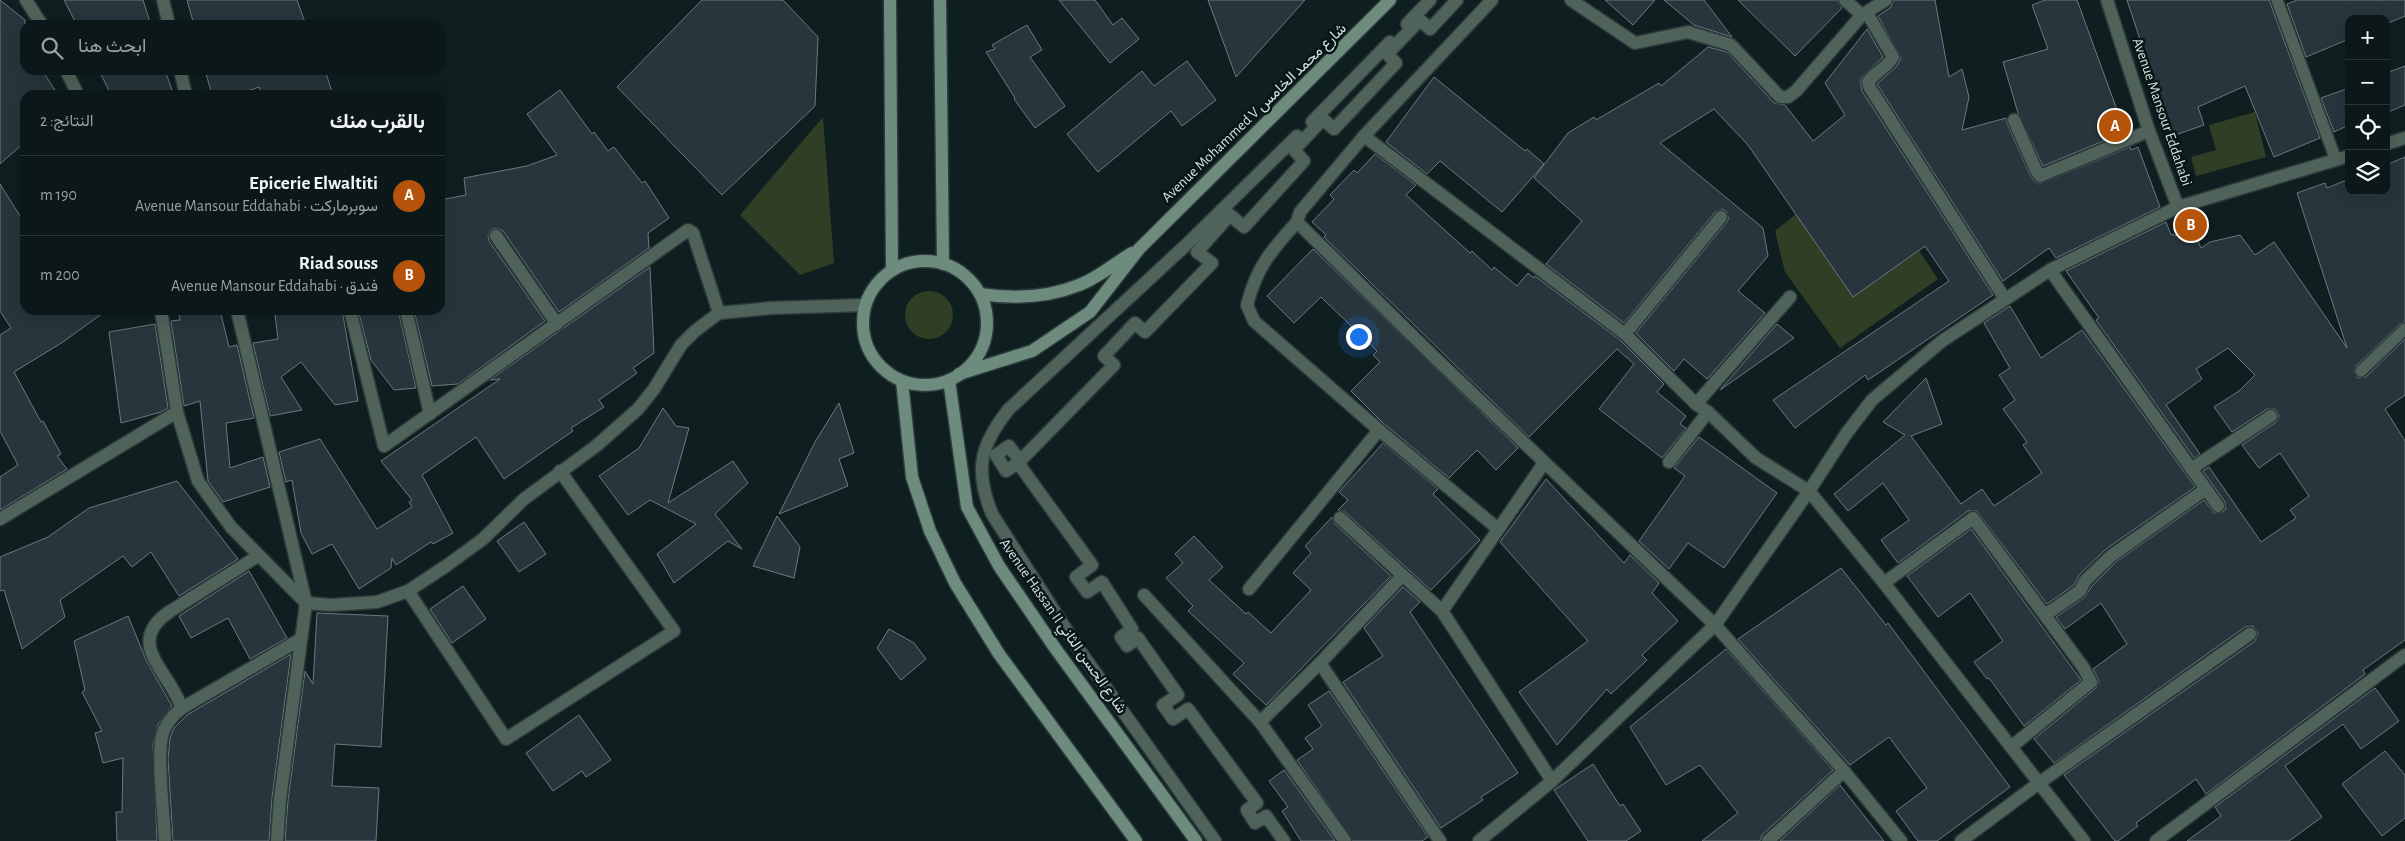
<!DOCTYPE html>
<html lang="ar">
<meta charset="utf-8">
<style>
body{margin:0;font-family:"Alegreya Sans",Vazirmatn,sans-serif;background:#142021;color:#f1f3f6;direction:rtl}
.controls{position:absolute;right:15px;top:15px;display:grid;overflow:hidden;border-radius:10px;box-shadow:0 5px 20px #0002}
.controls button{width:45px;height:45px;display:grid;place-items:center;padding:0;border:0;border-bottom:1px solid #2b3637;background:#0b1718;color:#f1f3f6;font:25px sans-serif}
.you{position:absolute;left:1358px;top:336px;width:18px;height:18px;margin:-12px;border:4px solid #fff;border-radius:50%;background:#1a73e8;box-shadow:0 0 0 8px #1a73e833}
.badge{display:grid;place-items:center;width:32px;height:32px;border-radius:50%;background:#b45309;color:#fff;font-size:16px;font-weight:700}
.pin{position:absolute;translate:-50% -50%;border:2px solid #fff;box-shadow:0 1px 5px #0006}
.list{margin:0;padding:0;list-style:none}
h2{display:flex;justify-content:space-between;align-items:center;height:65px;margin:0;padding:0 20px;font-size:21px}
h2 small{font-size:16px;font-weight:400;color:#9a9fa2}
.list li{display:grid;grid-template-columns:32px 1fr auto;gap:15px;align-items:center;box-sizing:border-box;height:80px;padding:0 20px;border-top:1px solid #2b3637}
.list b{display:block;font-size:19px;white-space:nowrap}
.list p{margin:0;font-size:16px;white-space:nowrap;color:#9a9fa2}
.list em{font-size:16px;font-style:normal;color:#9a9fa2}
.icon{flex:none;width:28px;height:28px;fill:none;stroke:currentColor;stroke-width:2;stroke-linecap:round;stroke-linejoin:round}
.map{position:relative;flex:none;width:2405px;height:841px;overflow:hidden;direction:ltr}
.search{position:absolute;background:#0b1718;box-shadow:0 5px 20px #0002;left:20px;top:20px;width:425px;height:55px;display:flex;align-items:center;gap:12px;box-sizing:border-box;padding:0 18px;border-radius:15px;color:#9a9fa2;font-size:19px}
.panel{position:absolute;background:#0b1718;box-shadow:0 5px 20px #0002;left:20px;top:90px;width:425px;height:225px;border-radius:15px;direction:rtl}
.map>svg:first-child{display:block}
</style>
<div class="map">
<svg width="2405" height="841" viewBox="0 0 2405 841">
<rect width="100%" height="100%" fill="#0f1f20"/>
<g fill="#303e25">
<path d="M2255 112 2266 157 2196 176 2191 157 2216 150 2209 125Z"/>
<path d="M823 117 834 263 800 275 740 215Z"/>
<path d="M1860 162 1938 279 1840 348 1785 272 1775 231Z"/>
<circle cx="929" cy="315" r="24"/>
</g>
<g fill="#28353c" stroke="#6a7980">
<path d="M0 0 25 20V70H42L58 95H25V142L0 164Z"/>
<path d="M64 0H143L151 25H77Z"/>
<path d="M187 0H297L306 25H194Z"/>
<path d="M702 0H783L818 37 815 106 722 195 617 87Z"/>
<path d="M1059 0H1095L1113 25 1122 18 1139 39 1110 63Z"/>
<path d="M1208 0H1305L1236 77Z"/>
<path d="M1605 0H1655L1633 25Z"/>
<path d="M1664 0H1704L1732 37 1694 25Z"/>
<path d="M1738 0H1837L1842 8 1795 56Z"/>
<path d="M1894 0H1935L1949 77 1962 69 1969 97 1962 130 2006 118 2007 123 2029 173 2034 181 2039 184 2130 147 2131 150 2138 147 2160 207 2056 258 2049 248 2003 281 1877 84 1897 66 1901 58 1878 16 1891 7Z"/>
<path d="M2045 0H2077L2125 132 2043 166 2018 113 2003 62 2048 49 2032 5Z"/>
<path d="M2127 0H2269L2320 138 2274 157 2245 86 2198 107 2204 125 2172 136Z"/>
<path d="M2297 0H2405V16L2386 24V19H2349V39L2306 57 2287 4Z"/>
<path d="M1027 25 1042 50 1030 57 1065 106 1035 128 1014 99 1015 98 986 52 995 49 992 45Z"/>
<path d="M1867 29 1883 57 1862 77 1860 81 1862 91 1993 295 1868 380 1865 375 1795 428 1773 400 1949 281 1925 246 1853 297 1748 145 1714 109 1660 143 1763 228 1768 256 1738 291 1765 313 1707 379 1684 359 1674 371 1636 333 1727 222 1729 218 1726 211 1722 209 1715 212 1624 323 1546 264 1582 221 1534 178 1568 133 1594 117 1596 120 1659 83 1661 86 1708 47 1727 52 1774 103 1785 105 1813 141 1845 115 1825 83Z"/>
<path d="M1187 61 1216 100 1182 126 1171 111 1098 172 1067 134 1142 71 1154 86Z"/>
<path d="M2405 66V105L2386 113V73Z"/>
<path d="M99 70H165L172 90 161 95H111Z"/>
<path d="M205 70H325L333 95H262L259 87 236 95H212Z"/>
<path d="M1434 77 1525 151 1527 149 1544 164 1502 212 1440 161 1427 174 1386 142Z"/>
<path d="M2349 88V125L2334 132 2321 98Z"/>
<path d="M560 90 592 134 594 132 608 151 614 147 642 183 645 181 669 218 648 233 649 248 559 312 503 231 496 228 491 230 488 236 489 241 545 321 458 384 432 386 414 310H440V200L466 195 464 178 527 166 557 155 527 114Z"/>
<path d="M1375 154 1416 185 1406 195 1470 253 1472 251 1492 270 1494 267 1517 286 1528 273 1534 278 1535 276 1620 340 1664 384 1657 392 1686 416 1680 424 1686 428 1662 458 1599 409 1634 364 1617 349 1529 437 1324 237 1326 235 1312 222 1334 199 1330 195 1354 170 1357 173Z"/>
<path d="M2405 157V322L2400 324 2356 366 2354 372 2358 378 2366 377 2405 339V395L2385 409 2405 441V640L2363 670 2365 674 2206 794 2196 779 2136 823 2138 826 2118 841H2115L2064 775 2255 641 2258 633 2253 626 2245 627 2054 763 2034 739 2096 688 2099 681 2093 669 2127 644 2101 603 2065 629 2056 617 2085 597 2092 586 2116 562 2204 500 2214 513 2223 512 2226 509 2225 502 2203 471 2209 467 2261 542 2296 518 2290 510 2309 496 2280 453 2259 468 2242 445 2276 422 2279 416 2277 411 2274 409H2267L2232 432 2214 407 2239 391 2255 375 2228 348 2196 369 2202 379 2166 405 2200 454 2194 458 2096 320 2099 318 2066 271 2166 222 2171 235 2173 234 2174 236 2193 229 2201 248 2210 242 2240 235 2255 255 2274 242 2347 348 2297 193 2325 183 2327 188 2349 179V191H2386V165Z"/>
<path d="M0 184 25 224V310H107L63 342 14 372 41 422 43 421 61 454 57 456 67 469 0 510V477L18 465 0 431V335L11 328 0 311Z"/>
<path d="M1313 249 1518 448 1496 470 1477 450 1449 478 1382 422 1351 391 1380 362 1373 355 1377 351 1321 297 1294 323 1267 296Z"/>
<path d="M650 267 654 353 633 368 637 373 599 400 604 407 571 428 573 431 504 479 476 437 422 475 453 533 433 544 431 542 396 565 392 558 391 568 359 589 332 544 312 554 301 533 292 480 286 482 279 452 320 439 377 529 412 507 409 502 412 500 381 461 500 379 490 380Z"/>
<path d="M2010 306 2041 358 2082 330 2195 487 2106 549 2079 575 2074 585 2047 604 1977 511H1968L1898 563 1881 540 1909 520 1883 483 1848 511 1834 494 1905 435 1883 422 1926 378 1942 424 1911 436 1961 504 1982 489 1994 506 2042 473 2023 445 2027 442 2003 409 2015 400 1999 375 2010 368 1984 323Z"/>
<path d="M194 310H220L229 347 237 345 254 418 226 423 230 468 263 457 270 487 223 502 208 481 200 401 184 406 171 321 180 320 179 314Z"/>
<path d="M304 310H342L358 401 335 405 301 362 281 377 302 410 270 416 253 343 278 339 275 315Z"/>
<path d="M358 310H398L416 388 394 390 371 360Z"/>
<path d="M155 324 168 408 161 412 121 423 109 332Z"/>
<path d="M1777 324 1794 338 1720 390Z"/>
<path d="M839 403 854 453 839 459 848 486 779 514 815 442Z"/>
<path d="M663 408 676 426 689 428 668 503 733 461 748 483 715 514 742 549 728 541 674 583 657 554 696 524 650 500 628 515 599 476 639 448Z"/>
<path d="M1699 437 1777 493 1724 568 1688 543 1669 569 1639 541 1685 476 1674 468Z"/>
<path d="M1383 443 1438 489 1433 494 1480 540 1431 590 1345 512 1338 510 1348 500 1339 492Z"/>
<path d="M1546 479 1624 563 1630 555 1659 583 1652 593 1678 621 1642 655 1647 660 1611 694 1607 689 1557 745 1519 692 1588 641 1500 542Z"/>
<path d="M177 481 238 559 179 596 151 552 132 567 123 556 60 600 65 617 22 649 4 590 0 591V557L48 537 89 508Z"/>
<path d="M777 516 800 547 794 578 753 566Z"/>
<path d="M1332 517 1335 524 1391 576 1266 705 1233 674 1244 663 1188 611 1193 606 1166 578 1183 563 1175 554 1194 536 1223 567 1209 580 1246 614 1248 612 1271 633 1311 590 1293 573 1311 553 1305 546Z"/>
<path d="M524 522 546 554 519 572 497 541Z"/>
<path d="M1971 529 2081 680 2024 726 1989 678 1987 679 1974 662 2003 641 1970 593 1938 617 1907 576Z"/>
<path d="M1841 568 1886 625 1888 623 2010 787 1937 841H1918L1896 811 1927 788 1889 737 1850 765 1738 639Z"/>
<path d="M249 571 287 638 250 659 228 618 191 638 179 616Z"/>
<path d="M463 586 486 619 452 643 430 609Z"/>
<path d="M1403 587 1420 602 1410 612 1518 773 1481 797 1483 800 1441 828 1343 682 1383 656 1364 628Z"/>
<path d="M317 613 388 616 381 747 335 744 332 786 379 788 376 841H285L288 800 305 671 313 684Z"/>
<path d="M128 616 147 662 172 706 158 724 153 745 157 841H117L116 812H122L123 758 103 763 95 733 102 731 82 692 85 690 74 641Z"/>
<path d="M889 629 914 643 926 659 901 680 877 648Z"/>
<path d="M1726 649 1833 770 1762 835 1760 841H1702L1738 813 1700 765 1666 785 1630 727Z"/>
<path d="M291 654 272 798 269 841H173L168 759 170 738 174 728 187 715Z"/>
<path d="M2375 688 2399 721 2361 749 2343 724 2285 766 2322 817 2289 841H2187L2221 816 2215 807Z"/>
<path d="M1329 691 1428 837 1422 841H1353L1297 760 1313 749 1305 738 1322 726 1308 705Z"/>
<path d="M579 715 611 760 586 777 582 771 553 791 526 753Z"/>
<path d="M2385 751 2405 775V818L2382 836 2342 784Z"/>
<path d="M1593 764 1620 806 1623 804 1641 831 1626 841H1588L1554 790Z"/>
<path d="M1284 770 1335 841H1301L1282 811 1288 807 1269 781Z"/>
<path d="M1840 785 1884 841H1780Z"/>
</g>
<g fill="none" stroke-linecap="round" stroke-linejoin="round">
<g stroke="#2b3a3b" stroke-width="14">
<g id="lane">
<path d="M2277 0 2336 160"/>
<path d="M2361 371 2405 329"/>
</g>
</g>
<g stroke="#2b3a3b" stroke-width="15">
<g id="street">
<path d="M26 0 42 25"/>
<path d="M163 0 169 25"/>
<path d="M1492 0 1364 136 1300 212 1297 222 1429 352 1715 625 1844 771 1901 841"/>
<path d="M1571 0 1635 43 1688 32 1731 45 1780 97H1788L1796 91 1862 15 1886 0"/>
<path d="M1845 0 1862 15"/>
<path d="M2107 0 2149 131 2178 207"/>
<path d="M1867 13 1893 57C1887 68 1875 72 1868 82L1870 88 2005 299"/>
<path d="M1407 24 1430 0"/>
<path d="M66 70 78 95"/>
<path d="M180 70 186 95"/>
<path d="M2014 120 2036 170 2040 176 2149 131"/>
<path d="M1312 122 1390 42"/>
<path d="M1364 136 1625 334 1696 404 1708 412 1756 458 1809 491 1715 625 1552 781 1479 841"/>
<path d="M2386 144 2405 138"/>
<path d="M1297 222C1271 251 1257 266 1247 305L1254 321 1379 430 1497 528"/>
<path d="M496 236 557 324"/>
<path d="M2050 270 2218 506"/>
<path d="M161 310 177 412 198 481 231 527 306 603 331 605 377 602 408 591 446 566 483 539 524 499 596 446 638 409 654 389 681 345 695 331 719 313 771 308 865 305"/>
<path d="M237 310 306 603 280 799 277 841"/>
<path d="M350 310 384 446 688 230 693 233 719 313"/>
<path d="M406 310 430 414"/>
<path d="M1625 334 1721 217"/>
<path d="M1696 404 1790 297"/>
<path d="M1669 462 1708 412"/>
<path d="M2191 469 2271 416"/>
<path d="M1340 518 1442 611 1552 781"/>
<path d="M0 519 177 412"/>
<path d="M1402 576 1320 663 1440 841"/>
<path d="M1884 583 1973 518 2083 667 2091 682 2011 747"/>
<path d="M1249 589 1379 430"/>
<path d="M408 591 506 739 674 631 560 471"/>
<path d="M1144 595 1260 722 1345 841"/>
<path d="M1442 611 1544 463"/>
<path d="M2045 615 2080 591 2085 581 2111 556 2206 489"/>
<path d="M182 708C169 671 124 643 169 612L258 556"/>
<path d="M1260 722 1320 663"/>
<path d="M165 841C164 814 157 760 162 736 165 724 173 715 182 708L301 639"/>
<path d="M1215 841 1080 651 992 514C974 470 980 445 1009 409L1186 245 1297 136"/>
<path d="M1284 841 1266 816 1255 823 1247 810 1257 803 1188 709 1173 719 1163 705 1178 695 1138 638 1127 646 1121 637 1132 629 1102 582 1087 592 1076 577 1092 565 1018 463 1006 471 996 455 1009 446 1020 461 1114 365 1104 356 1135 323 1145 332 1212 263 1197 252 1230 215 1244 227 1304 161 1294 150 1323 119 1334 129 1396 63 1387 54 1420 20 1430 29 1457 0"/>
<path d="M1768 841 1844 771"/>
<path d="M1961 841 2039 783 2250 634"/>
<path d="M2084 841 1884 583 1809 491 1846 434 1872 400 1942 341 2050 270 2178 207 2349 156"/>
<path d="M2156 841 2405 655"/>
</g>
</g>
<g stroke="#2b3a3b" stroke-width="15">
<g id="secondary">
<path d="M890 0 892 270"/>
<path d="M940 0 943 264"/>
<circle cx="925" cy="323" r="62"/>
<path d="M980 294C1014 299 1047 298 1079 285 1098 278 1115 263 1132 253"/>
<path d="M959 374 1032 351 1090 312 1139 249 1390 0"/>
<path d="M949 380 967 507 999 566 1055 648 1196 841"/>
<path d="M902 381 912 477 930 531 955 583 999 654 1136 841"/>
</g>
</g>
<use href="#lane" stroke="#50635a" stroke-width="11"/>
<use href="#street" stroke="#50635a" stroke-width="12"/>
<use href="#secondary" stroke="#6d8c7d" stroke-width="12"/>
</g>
<g text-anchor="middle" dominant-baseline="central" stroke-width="5" stroke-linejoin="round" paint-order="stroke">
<g font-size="15" fill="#d6e0e0" stroke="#071616">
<text transform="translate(2162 112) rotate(71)">Avenue Mansour Eddahabi</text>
<text transform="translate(1254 113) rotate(-44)">Avenue Mohammed V شارع محمد الخامس</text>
<text transform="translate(1063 626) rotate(55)">Avenue Hassan II شارع الحسن الثاني</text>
</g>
</g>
</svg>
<div class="controls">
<button>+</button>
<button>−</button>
<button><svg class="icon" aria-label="locate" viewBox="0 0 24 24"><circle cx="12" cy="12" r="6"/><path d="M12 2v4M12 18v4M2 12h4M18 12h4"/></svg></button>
<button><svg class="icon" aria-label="layers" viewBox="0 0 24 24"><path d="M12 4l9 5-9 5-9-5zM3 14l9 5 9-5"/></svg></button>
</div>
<div class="you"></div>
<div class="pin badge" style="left:2115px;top:126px">A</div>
<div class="pin badge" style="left:2191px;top:225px">B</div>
<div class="search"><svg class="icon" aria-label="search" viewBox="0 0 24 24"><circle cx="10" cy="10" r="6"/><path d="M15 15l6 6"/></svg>ابحث هنا</div>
<section class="panel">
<h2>بالقرب منك<small>النتائج: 2</small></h2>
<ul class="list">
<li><span class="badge">A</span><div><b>Epicerie Elwaltiti</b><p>سوبرماركت · Avenue Mansour Eddahabi</p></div><em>190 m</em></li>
<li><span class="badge">B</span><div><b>Riad souss</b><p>فندق · Avenue Mansour Eddahabi</p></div><em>200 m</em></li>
</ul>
</section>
</div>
